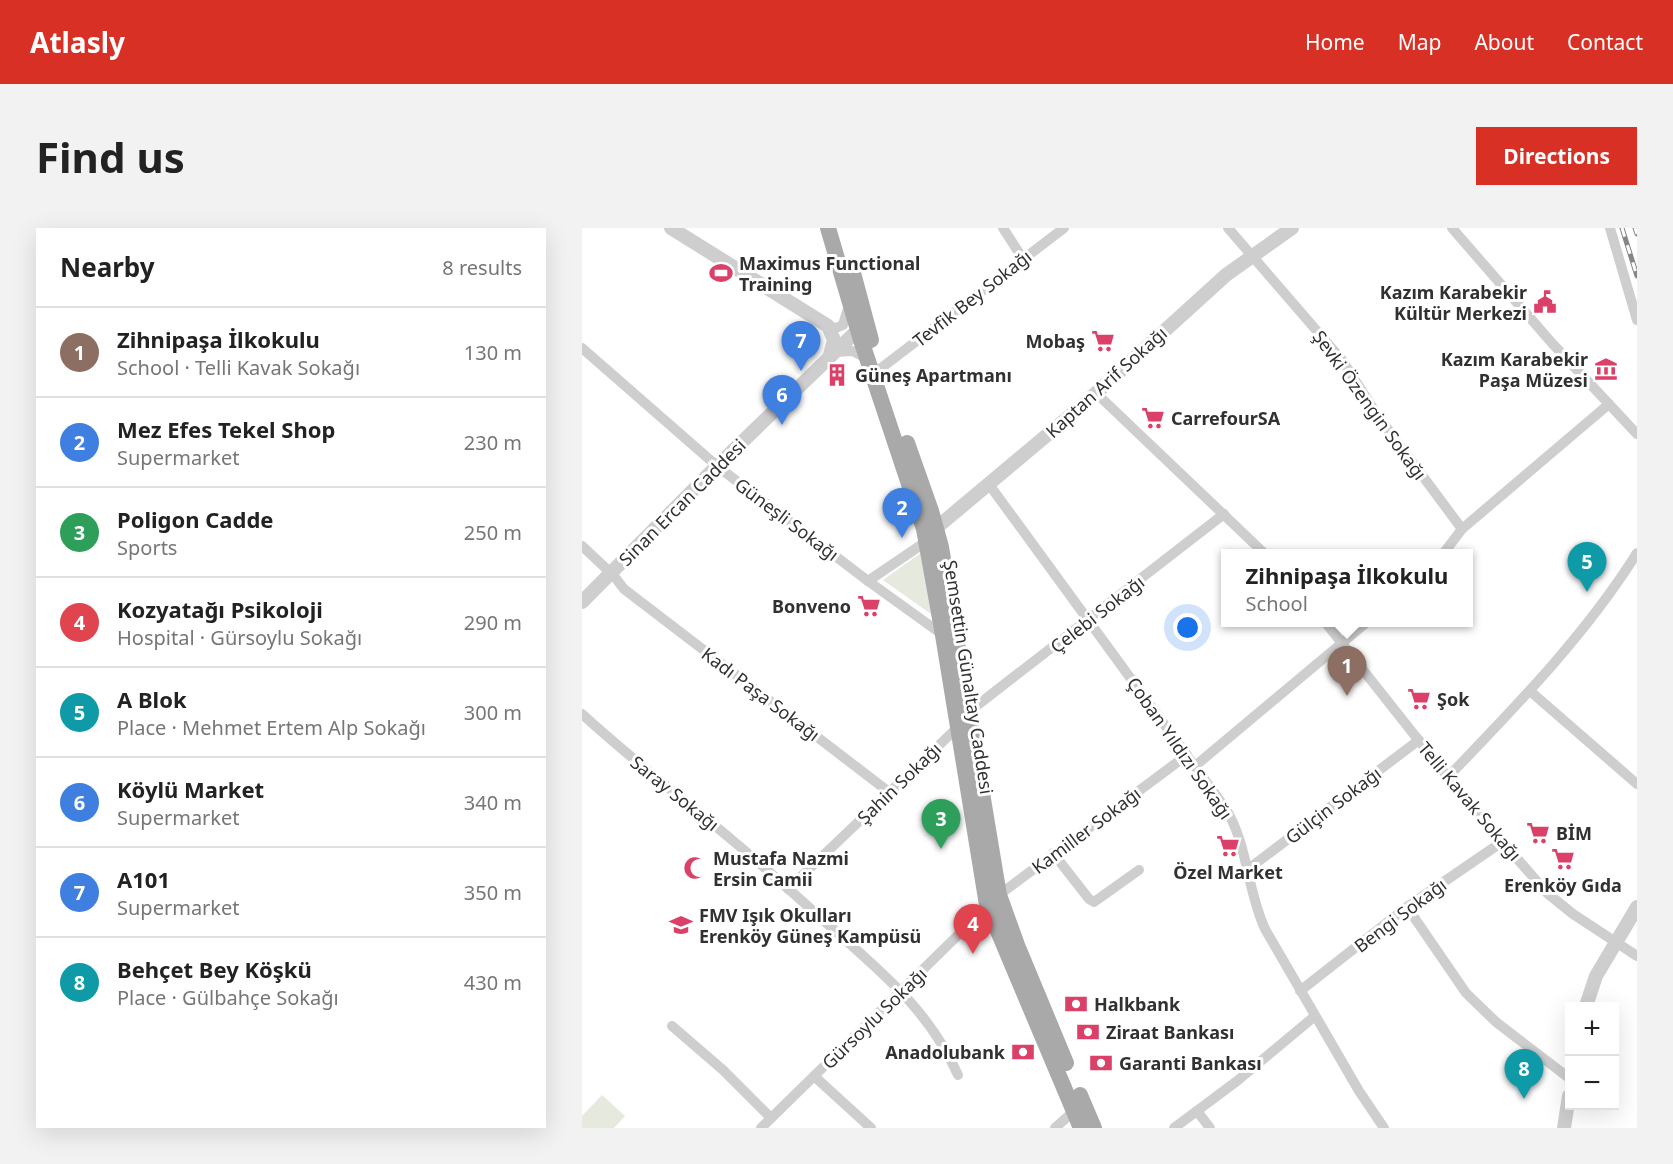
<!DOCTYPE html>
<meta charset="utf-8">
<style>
body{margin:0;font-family:"Noto Sans",sans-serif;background:#f2f2f2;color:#222}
.controls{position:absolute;right:18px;bottom:18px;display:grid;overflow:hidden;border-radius:0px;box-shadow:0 6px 24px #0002}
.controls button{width:54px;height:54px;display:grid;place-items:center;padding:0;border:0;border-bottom:2px solid #e0e0e0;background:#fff;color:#222;font:30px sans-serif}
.you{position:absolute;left:606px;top:400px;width:21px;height:21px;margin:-15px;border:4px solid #fff;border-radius:50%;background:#1a73e8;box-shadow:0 0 0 9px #1a73e833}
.badge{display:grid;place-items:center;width:39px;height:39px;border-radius:50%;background:#d93025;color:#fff;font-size:20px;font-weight:700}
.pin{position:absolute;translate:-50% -50px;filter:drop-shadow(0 2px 3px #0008)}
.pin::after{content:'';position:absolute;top:32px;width:21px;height:18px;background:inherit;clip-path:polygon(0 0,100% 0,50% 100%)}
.popup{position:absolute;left:639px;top:321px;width:252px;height:78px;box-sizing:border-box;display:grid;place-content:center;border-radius:0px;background:#fff;filter:drop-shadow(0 2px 4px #0005);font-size:20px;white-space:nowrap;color:#767676}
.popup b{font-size:22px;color:#222}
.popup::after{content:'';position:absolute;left:50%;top:100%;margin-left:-12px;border:12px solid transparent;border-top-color:#fff}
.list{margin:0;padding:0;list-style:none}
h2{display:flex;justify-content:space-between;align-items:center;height:78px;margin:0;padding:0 24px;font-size:26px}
h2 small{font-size:20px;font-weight:400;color:#767676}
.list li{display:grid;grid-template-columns:39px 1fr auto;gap:18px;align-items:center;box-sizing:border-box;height:90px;padding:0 24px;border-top:2px solid #e0e0e0}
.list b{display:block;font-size:22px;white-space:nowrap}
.list p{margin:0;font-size:20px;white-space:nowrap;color:#767676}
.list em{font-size:20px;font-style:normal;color:#767676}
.map{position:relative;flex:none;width:1055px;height:900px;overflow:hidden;border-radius:0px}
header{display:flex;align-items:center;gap:36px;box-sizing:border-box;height:84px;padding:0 30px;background:#d93025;color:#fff}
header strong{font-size:28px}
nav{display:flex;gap:33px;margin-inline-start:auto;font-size:21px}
.intro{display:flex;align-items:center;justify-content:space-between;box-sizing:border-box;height:144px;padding:0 36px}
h1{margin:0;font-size:42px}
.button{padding:15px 27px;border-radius:0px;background:#d93025;color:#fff;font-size:21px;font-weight:700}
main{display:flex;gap:36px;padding:0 36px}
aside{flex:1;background:#fff;border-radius:0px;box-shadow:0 6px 24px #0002}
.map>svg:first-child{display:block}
</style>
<header>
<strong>Atlasly</strong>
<nav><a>Home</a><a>Map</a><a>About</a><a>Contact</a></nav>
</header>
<div class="intro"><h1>Find us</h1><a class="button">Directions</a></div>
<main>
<aside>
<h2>Nearby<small>8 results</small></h2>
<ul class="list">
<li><span class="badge" style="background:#8d6e63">1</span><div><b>Zihnipaşa İlkokulu</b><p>School · Telli Kavak Sokağı</p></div><em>130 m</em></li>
<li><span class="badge" style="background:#3f7fe0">2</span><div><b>Mez Efes Tekel Shop</b><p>Supermarket</p></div><em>230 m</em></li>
<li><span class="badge" style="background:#2e9e5b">3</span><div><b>Poligon Cadde</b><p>Sports</p></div><em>250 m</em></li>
<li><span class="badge" style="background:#e0444e">4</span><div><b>Kozyatağı Psikoloji</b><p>Hospital · Gürsoylu Sokağı</p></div><em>290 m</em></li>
<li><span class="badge" style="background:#0f9aa8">5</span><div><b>A Blok</b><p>Place · Mehmet Ertem Alp Sokağı</p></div><em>300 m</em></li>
<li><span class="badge" style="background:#3f7fe0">6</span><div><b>Köylü Market</b><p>Supermarket</p></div><em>340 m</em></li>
<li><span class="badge" style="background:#3f7fe0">7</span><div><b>A101</b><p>Supermarket</p></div><em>350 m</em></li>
<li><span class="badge" style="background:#0f9aa8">8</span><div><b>Behçet Bey Köşkü</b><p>Place · Gülbahçe Sokağı</p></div><em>430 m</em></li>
</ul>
</aside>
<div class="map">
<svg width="1055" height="900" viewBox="0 0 1055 900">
<rect width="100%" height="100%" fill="#fff"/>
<g fill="#e6e9dd">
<path d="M339 325 349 386 301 352Z"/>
<path d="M20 867 43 888 32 900H0V888Z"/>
</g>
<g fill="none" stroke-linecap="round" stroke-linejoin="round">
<g stroke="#cecece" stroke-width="10">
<path d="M421 0 441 31"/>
<path d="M646 0 760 132 796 188 880 301"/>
<path d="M870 0 969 114 1055 206"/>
<path d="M1028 0 1055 92"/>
<path d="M246 98 254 100 261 97 267 77"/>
<path d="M0 120 135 238 286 353 361 407"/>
<path d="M252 124 271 123 284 130"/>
<path d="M298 141 482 0"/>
<path d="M514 165 683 326"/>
<path d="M406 255 644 581C666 618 665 662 683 701L777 863 802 900"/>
<path d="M0 318 32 348"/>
<path d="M861 326 880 301 1027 176"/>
<path d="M29 344 42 361 307 564"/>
<path d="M286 353 345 313"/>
<path d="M743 394 880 567 965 665 991 686 1055 728"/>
<path d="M948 463 1055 556"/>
<path d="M0 486C48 530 100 570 150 612 184 640 217 670 250 700 301 746 347 782 376 847"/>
<path d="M384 486 642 286"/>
<path d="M613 538 785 394"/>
<path d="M866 549C933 479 1003 408 1055 325"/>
<path d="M471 625 507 671 512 674 557 642"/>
<path d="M665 642 837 512"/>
<path d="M206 661 376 499"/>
<path d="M825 679 884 765 914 794 987 850"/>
<path d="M718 763 825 679 920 614"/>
<path d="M90 798 141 842 189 890"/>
<path d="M232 848 289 900"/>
<path d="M615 883 628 900"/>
<path d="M179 900 417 667 605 527"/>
<path d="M473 900 492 883"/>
<path d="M592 900 655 853 733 788"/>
</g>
<g stroke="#cecece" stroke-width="14">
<path d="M89 0 246 98 252 112 248 127"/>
<path d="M347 306 502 176 644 47 710 0"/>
<path d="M0 374 132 241 281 97"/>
<path d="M1004 778 1014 748 1055 679"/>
<path d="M982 900 987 868"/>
</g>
<g stroke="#a9a9a9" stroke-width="16">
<path d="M246 0 279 112 342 301 361 407 405 677 499 900"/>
<path d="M270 41 289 112"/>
<path d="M325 215 349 283 359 319 417 667 435 717 484 835"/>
<path d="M498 867 512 900"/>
</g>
<g stroke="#868686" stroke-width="5">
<g id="rail">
<path d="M1040 0 1055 48"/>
<path d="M1053 0 1055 6"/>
</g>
</g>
<use href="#rail" stroke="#fff" stroke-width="3" stroke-dasharray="9" stroke-linecap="butt"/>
</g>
<defs>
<g id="stadium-bare" transform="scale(1.8)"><path d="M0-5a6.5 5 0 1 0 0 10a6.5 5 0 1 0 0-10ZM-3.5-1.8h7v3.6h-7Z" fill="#da4068" stroke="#fff" stroke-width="2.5" paint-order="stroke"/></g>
<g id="civic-bare" transform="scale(1.8)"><path d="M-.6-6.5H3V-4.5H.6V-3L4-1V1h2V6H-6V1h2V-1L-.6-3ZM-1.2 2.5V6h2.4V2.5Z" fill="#da4068" stroke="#fff" stroke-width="2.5" paint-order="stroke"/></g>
<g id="supermarket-bare" transform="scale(1.8)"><path d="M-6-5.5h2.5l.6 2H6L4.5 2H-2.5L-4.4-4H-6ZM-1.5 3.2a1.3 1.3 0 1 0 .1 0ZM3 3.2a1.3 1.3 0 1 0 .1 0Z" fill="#da4068" stroke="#fff" stroke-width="2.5" paint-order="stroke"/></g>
<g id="museum-bare" transform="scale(1.8)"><path d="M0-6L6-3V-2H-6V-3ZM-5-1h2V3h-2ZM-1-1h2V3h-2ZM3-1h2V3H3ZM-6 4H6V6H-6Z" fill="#da4068" stroke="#fff" stroke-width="2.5" paint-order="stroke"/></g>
<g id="building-bare" transform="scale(1.8)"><path d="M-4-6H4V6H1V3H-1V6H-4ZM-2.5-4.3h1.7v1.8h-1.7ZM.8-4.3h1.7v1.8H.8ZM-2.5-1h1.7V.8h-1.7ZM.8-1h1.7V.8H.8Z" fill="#da4068" stroke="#fff" stroke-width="2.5" paint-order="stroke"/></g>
<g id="mosque-bare" transform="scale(1.8)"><path d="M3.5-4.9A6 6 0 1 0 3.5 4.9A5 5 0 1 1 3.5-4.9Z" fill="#da4068" stroke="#fff" stroke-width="2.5" paint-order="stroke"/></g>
<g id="school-bare" transform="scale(1.8)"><path d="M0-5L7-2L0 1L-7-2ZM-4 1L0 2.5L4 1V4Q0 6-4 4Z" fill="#da4068" stroke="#fff" stroke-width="2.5" paint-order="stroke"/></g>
<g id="bank-bare" transform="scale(1.8)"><path d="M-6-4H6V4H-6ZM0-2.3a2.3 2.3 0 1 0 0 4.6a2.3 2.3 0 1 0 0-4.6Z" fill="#da4068" stroke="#fff" stroke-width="2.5" paint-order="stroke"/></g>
</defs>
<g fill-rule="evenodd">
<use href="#stadium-bare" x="139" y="45"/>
<use href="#civic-bare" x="963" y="74"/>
<use href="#supermarket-bare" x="521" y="113"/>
<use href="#museum-bare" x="1024" y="141"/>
<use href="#building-bare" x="255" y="147"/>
<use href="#supermarket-bare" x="571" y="190"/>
<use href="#supermarket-bare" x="287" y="378"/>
<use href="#supermarket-bare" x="837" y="471"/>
<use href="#supermarket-bare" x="956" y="605"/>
<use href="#supermarket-bare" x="646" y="618"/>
<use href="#supermarket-bare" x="981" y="631"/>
<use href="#mosque-bare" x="113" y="640"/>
<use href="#school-bare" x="99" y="697"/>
<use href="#bank-bare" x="494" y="776"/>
<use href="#bank-bare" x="506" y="804"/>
<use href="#bank-bare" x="441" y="824"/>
<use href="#bank-bare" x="519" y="835"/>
</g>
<g text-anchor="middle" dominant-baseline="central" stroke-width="6" stroke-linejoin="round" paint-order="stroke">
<g font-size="18" font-weight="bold" fill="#313131" stroke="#fff" text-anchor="start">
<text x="157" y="35">Maximus Functional<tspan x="157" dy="21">Training</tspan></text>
<text x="945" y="64" text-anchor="end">Kazım Karabekir<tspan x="945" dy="21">Kültür Merkezi</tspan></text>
<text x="503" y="113" text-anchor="end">Mobaş</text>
<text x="1006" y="131" text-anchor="end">Kazım Karabekir<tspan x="1006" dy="21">Paşa Müzesi</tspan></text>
<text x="273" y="147">Güneş Apartmanı</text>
<text x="589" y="190">CarrefourSA</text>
<text x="269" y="378" text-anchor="end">Bonveno</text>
<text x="855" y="471">Şok</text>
<text x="974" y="605">BİM</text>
<text x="131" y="630">Mustafa Nazmi<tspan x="131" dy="21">Ersin Camii</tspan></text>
<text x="646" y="644" text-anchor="middle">Özel Market</text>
<text x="981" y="657" text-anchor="middle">Erenköy Gıda</text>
<text x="117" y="687">FMV Işık Okulları<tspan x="117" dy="21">Erenköy Güneş Kampüsü</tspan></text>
<text x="512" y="776">Halkbank</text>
<text x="524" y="804">Ziraat Bankası</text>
<text x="423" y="824" text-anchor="end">Anadolubank</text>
<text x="537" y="835">Garanti Bankası</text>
</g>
<g font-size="18" fill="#313131" stroke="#fff">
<text transform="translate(390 70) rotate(-38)">Tevfik Bey Sokağı</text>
<text transform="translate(524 154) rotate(-42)">Kaptan Arif Sokağı</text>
<text transform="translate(788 177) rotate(54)">Şevki Özengin Sokağı</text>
<text transform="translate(100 274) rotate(-45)">Sinan Ercan Caddesi</text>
<text transform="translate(205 291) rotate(37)">Güneşli Sokağı</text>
<text transform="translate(515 386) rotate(-38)">Çelebi Sokağı</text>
<text transform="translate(387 449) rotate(81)">Şemsettin Günaltay Caddesi</text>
<text transform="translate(179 466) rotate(37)">Kadı Paşa Sokağı</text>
<text transform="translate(598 520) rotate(55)">Çoban Yıldızı Sokağı</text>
<text transform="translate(317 555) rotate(-44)">Şahin Sokağı</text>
<text transform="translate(93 565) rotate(39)">Saray Sokağı</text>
<text transform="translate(888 573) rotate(50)">Telli Kavak Sokağı</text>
<text transform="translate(751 577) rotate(-37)">Gülçin Sokağı</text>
<text transform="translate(504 602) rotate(-37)">Kamiller Sokağı</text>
<text transform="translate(818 687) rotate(-37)">Bengi Sokağı</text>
<text transform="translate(292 790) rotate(-44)">Gürsoylu Sokağı</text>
</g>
</g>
</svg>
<div class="controls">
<button>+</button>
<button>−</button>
</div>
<div class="you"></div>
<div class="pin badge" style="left:765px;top:468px;background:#8d6e63">1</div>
<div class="popup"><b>Zihnipaşa İlkokulu</b>School</div>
<div class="pin badge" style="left:320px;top:310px;background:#3f7fe0">2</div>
<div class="pin badge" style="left:359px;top:621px;background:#2e9e5b">3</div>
<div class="pin badge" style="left:391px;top:726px;background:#e0444e">4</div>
<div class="pin badge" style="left:1005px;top:364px;background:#0f9aa8">5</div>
<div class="pin badge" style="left:200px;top:197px;background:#3f7fe0">6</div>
<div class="pin badge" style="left:219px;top:143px;background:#3f7fe0">7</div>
<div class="pin badge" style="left:942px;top:871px;background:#0f9aa8">8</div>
</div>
</main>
